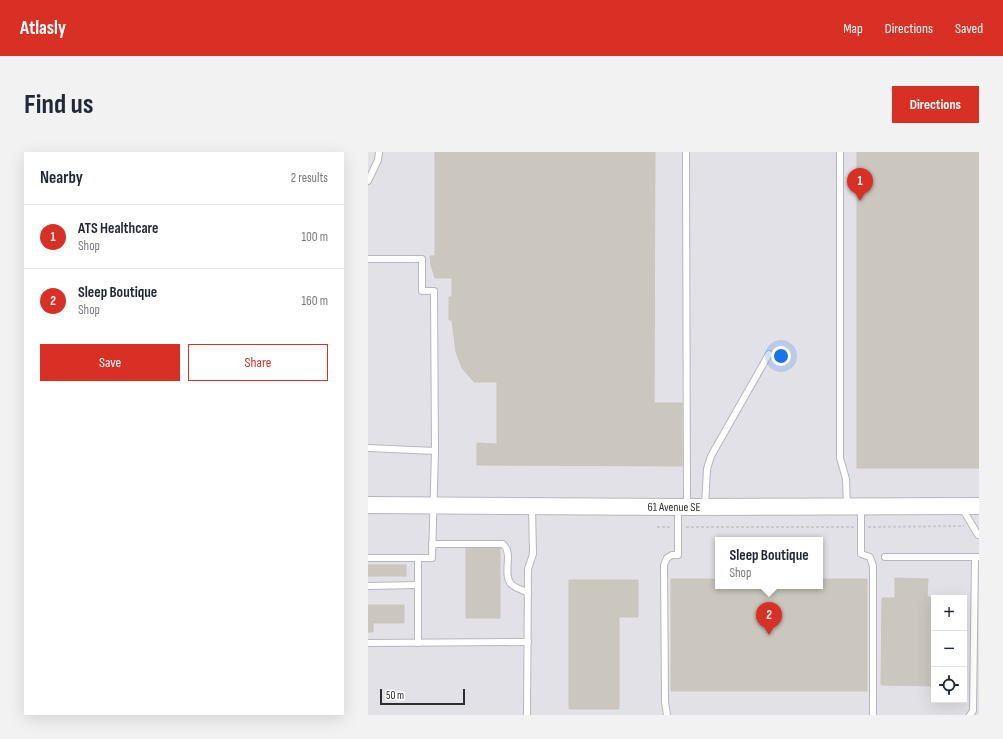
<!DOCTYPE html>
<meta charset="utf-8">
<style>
body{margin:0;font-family:"Sofia Sans Condensed",sans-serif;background:#f2f2f3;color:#1f2937}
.controls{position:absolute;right:12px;bottom:12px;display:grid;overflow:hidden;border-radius:0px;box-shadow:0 4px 16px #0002}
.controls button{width:36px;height:36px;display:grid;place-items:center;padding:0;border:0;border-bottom:1px solid #e0e1e3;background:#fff;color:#1f2937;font:20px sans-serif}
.scale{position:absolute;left:12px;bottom:10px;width:85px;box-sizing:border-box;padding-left:4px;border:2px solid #2e2e2e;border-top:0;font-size:11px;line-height:14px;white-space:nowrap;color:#2e2e2e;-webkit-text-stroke:3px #fff;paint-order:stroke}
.you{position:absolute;left:413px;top:204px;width:14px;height:14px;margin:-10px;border:3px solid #fff;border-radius:50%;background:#1a73e8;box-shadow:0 0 0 6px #1a73e833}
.badge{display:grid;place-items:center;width:26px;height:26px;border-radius:50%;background:#d93025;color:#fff;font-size:13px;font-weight:700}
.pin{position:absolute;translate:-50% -33px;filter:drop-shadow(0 1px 2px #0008)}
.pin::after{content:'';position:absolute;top:21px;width:14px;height:12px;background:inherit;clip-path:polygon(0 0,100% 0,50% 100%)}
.popup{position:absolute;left:347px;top:385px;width:108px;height:52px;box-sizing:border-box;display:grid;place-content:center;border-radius:0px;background:#fff;filter:drop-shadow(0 1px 3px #0005);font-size:13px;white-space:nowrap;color:#747a83}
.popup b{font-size:15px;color:#1f2937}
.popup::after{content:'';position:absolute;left:50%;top:100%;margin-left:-8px;border:8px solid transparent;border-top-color:#fff}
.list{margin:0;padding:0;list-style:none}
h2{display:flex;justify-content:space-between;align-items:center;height:52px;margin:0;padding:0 16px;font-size:17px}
h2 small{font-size:13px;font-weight:400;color:#747a83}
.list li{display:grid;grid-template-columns:26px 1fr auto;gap:12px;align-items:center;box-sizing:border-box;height:64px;padding:0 16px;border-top:1px solid #e0e1e3}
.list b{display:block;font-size:15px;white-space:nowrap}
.list p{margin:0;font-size:13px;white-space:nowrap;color:#747a83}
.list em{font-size:13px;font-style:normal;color:#747a83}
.actions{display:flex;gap:8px;padding:12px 16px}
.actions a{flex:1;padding:9px 0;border:1px solid #d93025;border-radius:0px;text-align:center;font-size:14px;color:#d93025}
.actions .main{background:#d93025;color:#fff}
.icon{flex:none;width:22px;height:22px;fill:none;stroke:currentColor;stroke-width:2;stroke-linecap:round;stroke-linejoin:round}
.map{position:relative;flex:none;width:611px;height:563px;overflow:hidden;border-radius:0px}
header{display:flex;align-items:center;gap:24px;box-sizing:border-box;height:56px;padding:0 20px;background:#d93025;color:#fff}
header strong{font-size:19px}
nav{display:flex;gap:22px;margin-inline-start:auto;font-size:14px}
.intro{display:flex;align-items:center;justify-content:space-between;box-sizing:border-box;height:96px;padding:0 24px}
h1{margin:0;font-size:28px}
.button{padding:10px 18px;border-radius:0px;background:#d93025;color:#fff;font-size:14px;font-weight:700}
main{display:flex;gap:24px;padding:0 24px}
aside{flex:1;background:#fff;border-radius:0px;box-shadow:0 4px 16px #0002}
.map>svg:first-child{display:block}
</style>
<header>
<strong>Atlasly</strong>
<nav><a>Map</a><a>Directions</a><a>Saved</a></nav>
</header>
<div class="intro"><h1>Find us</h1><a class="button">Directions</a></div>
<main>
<aside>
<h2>Nearby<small>2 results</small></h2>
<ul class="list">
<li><span class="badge">1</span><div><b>ATS Healthcare</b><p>Shop</p></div><em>100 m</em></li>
<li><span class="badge">2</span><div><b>Sleep Boutique</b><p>Shop</p></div><em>160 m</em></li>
</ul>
<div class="actions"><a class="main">Save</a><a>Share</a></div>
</aside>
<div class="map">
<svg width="611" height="563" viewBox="0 0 611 563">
<rect width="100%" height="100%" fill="#efe9e1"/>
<path fill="#e3e1e8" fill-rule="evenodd" d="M0 0H611V563H0ZM350 388H452V434H350ZM566 446H596V548H566Z"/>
<g fill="#cbc7bf" stroke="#cbc5ba">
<path d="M67 0H287L286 251H314V314L109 313V291L129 292V230H106L94 216 88 200 84 168H81V145H84V126H67L63 113 62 104H67Z"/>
<rect x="489" y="0" width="122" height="316"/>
<rect x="98" y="395" width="34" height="71"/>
<rect x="0" y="413" width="38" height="11"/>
<path d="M527 426 560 427 559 445H573L566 446V534L513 533 514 446H527Z"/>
<path d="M303 427H350V434H452V427H499V539H303Z"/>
<path d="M201 428H270V465H251V557H201Z"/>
<path d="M0 453H36V471H5V480H0Z"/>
</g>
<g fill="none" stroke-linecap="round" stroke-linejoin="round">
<g stroke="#b4b7c1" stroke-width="8">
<g id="service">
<path d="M318 0 319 354"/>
<path d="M472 0V306L478 327 479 353"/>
<path d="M0 29 10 8 11 0"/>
<path d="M0 107H54V139H66L67 299"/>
<path d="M0 296 67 299 64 406H50V491"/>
<path d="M337 354 339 317 343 304 401 202"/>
<path d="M493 356V402L502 405 505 414V563"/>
<path d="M594 356 610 383H611"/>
<path d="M64 392H135C146 401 134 421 143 432 147 436 155 438 160 441"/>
<path d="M517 405H611"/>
<path d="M0 406H50"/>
<path d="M0 434 50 433"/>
<path d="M0 491 160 490"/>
<path d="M159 563 160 417 165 402 164 355"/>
<path d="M299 563 297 550 296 413 299 406 304 403H310V356"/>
<path d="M602 563 605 559 607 405"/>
</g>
</g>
<g stroke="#b4b7c1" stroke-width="18">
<g id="tertiary">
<path id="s1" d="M0 353 310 355 611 354"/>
</g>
</g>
<g stroke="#c9c9c9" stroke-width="2" stroke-dasharray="3 2" stroke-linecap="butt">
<path d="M289 375H302"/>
<path d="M318 375H486"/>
<path d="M500 375 596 374"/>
</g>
<use href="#service" stroke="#fff" stroke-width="6"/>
<use href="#tertiary" stroke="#fff" stroke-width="16"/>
</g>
<g text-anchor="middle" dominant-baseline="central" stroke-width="3.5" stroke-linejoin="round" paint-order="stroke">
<g font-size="12" fill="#2e2e2e" stroke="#fff">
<text stroke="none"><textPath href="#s1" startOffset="306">61 Avenue SE</textPath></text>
</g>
</g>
</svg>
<div class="controls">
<button>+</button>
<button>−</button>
<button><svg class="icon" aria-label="locate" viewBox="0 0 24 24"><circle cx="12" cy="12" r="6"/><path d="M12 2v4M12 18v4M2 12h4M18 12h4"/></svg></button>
</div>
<div class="scale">50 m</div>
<div class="you"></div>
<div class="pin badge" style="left:492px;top:49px">1</div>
<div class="pin badge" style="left:401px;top:483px">2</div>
<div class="popup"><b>Sleep Boutique</b>Shop</div>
</div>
</main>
